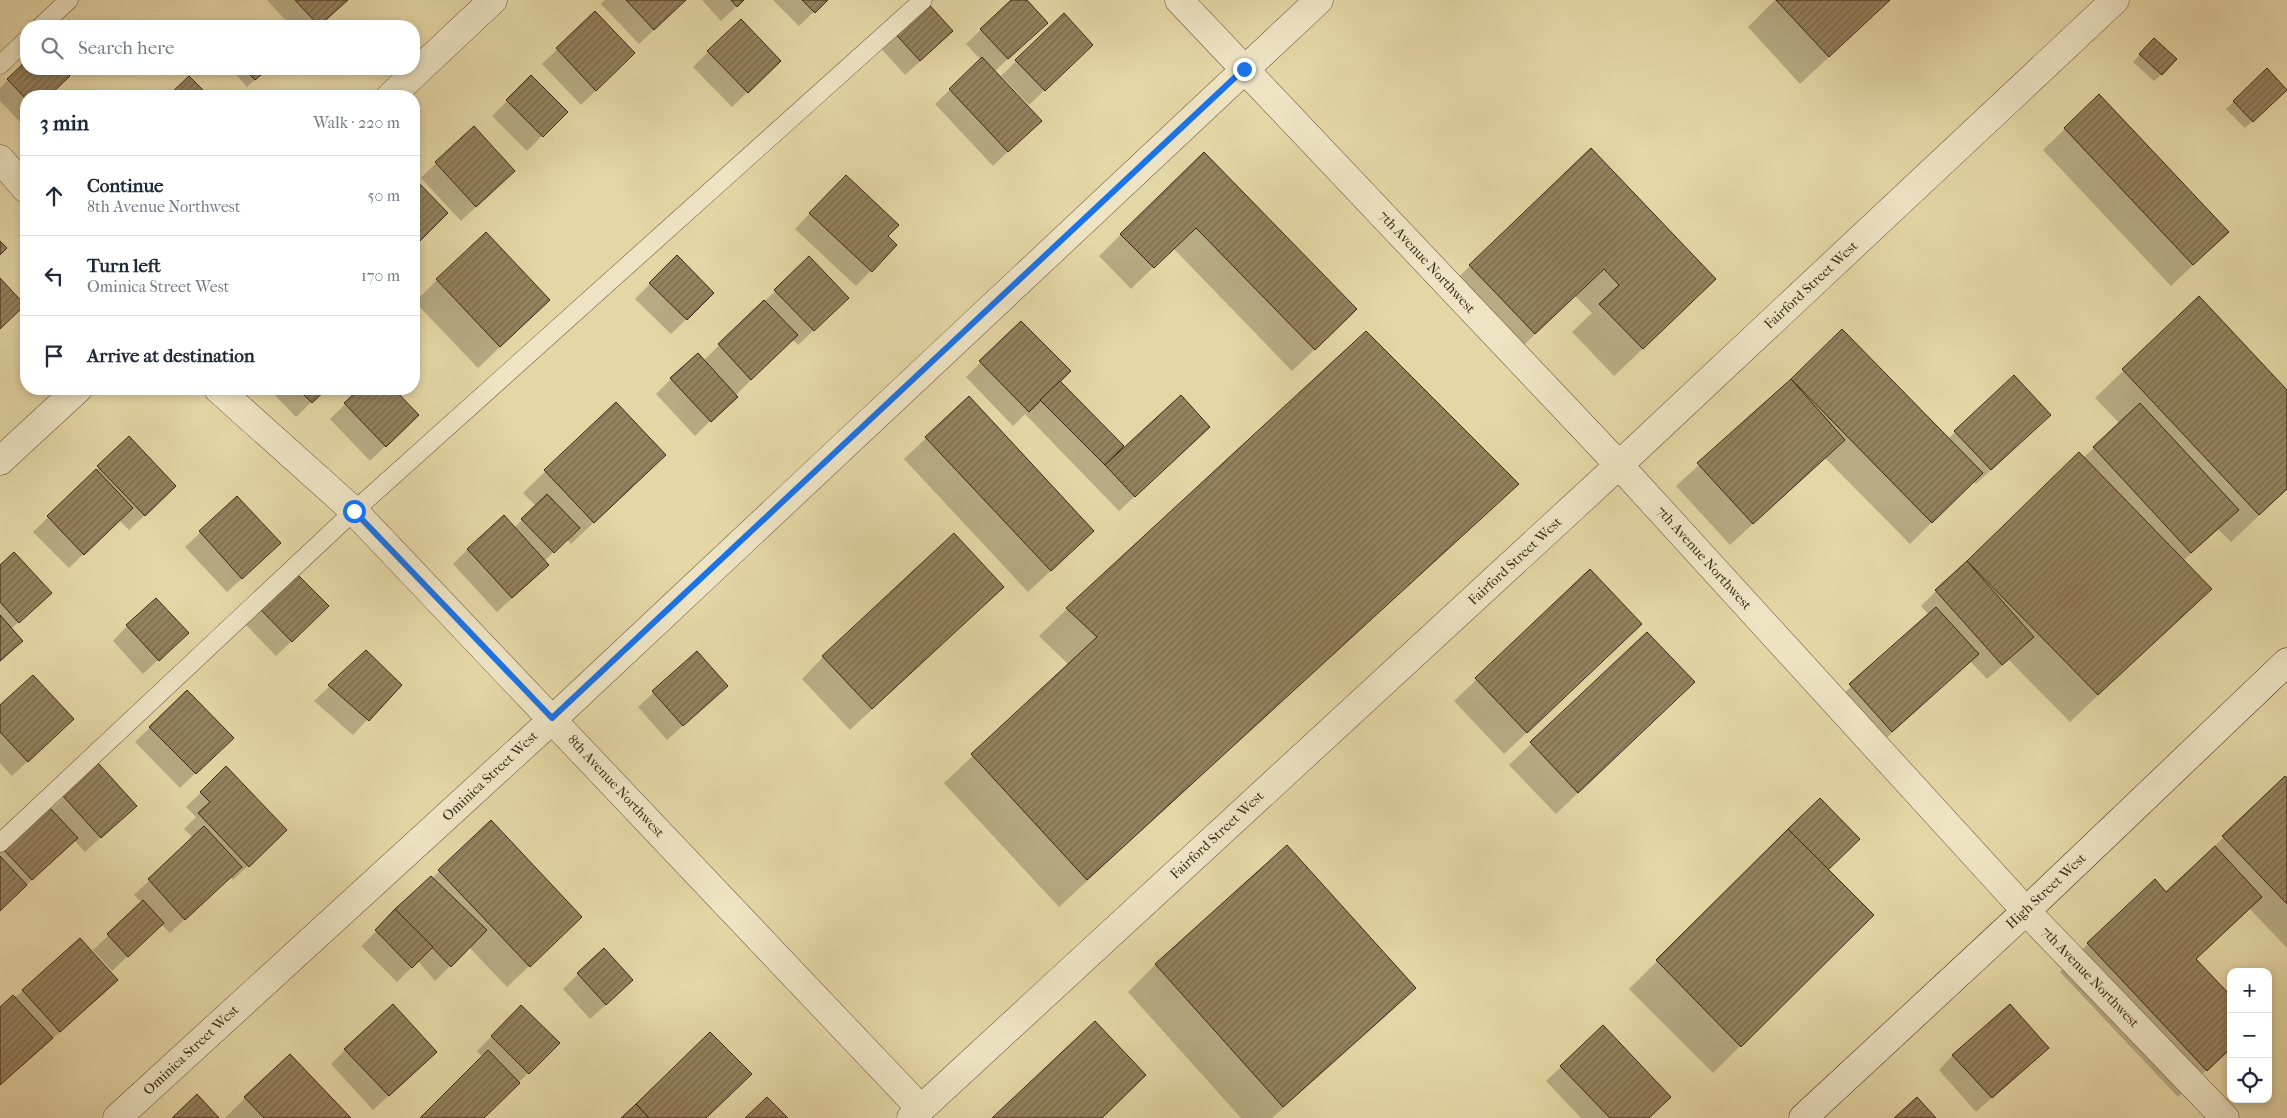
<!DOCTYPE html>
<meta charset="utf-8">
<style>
body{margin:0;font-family:"IM FELL French Canon",serif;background:#f6f6f7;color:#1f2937}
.controls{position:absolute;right:15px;bottom:15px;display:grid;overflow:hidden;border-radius:10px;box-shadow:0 2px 8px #0003}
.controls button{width:45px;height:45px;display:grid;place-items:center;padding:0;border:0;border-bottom:1px solid #e0e1e3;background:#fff;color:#1f2937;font:25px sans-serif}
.stop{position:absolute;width:15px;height:15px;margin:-11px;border:4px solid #1a73e8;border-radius:50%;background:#fff}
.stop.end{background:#1a73e8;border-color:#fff;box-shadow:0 1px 5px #0008}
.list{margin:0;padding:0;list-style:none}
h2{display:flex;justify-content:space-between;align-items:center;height:65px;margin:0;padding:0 20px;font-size:21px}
h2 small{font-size:16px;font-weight:400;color:#747a83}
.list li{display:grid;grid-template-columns:32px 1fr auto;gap:15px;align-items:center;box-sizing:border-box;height:80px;padding:0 20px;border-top:1px solid #e0e1e3}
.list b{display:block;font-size:19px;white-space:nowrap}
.list p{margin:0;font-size:16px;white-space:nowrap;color:#747a83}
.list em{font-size:16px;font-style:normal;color:#747a83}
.icon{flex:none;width:28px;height:28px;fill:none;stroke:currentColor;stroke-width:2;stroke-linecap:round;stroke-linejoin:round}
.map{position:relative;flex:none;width:2287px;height:1118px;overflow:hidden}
.search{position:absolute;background:#fff;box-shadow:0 2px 8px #0003;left:20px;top:20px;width:400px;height:55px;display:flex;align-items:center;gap:12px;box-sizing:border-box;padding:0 18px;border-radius:20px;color:#747a83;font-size:19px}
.panel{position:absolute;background:#fff;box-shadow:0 2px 8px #0003;left:20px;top:90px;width:400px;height:305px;border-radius:20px}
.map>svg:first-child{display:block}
</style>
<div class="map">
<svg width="2287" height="1118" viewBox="0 0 2287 1118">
<defs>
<pattern id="building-hatch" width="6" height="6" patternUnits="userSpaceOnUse" patternTransform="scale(1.25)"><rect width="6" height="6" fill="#95825f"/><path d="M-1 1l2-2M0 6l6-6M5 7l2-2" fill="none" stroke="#7b6a4d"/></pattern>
</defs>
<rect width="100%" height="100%" fill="#e5d6a5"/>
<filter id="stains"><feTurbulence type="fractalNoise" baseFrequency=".004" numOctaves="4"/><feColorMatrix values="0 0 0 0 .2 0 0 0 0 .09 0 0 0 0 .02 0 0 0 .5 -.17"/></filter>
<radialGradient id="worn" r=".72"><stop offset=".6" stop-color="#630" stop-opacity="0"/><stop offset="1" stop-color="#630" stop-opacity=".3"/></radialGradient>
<g fill="#0003">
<path d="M267 0H347L319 26H291Z"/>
<path d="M605 0H685L639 44 601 4Z"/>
<path d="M702 0H743L721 21Z"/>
<path d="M773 0H826L799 26Z"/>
<path d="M1012 0H1025L1031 37 994 72 1025 135 993 166 935 104 981 60 966 44Z"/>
<path d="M1775 0H1890L1800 84 1748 27Z"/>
<path d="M595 13 619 68 581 105 542 64Z"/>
<path d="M1064 15 1077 59 1029 105 1001 76Z"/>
<path d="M892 30 937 46 905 75 878 45Z"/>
<path d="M2147 47 2162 74 2154 81 2133 62Z"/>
<path d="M708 52 765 75 732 107 693 67Z"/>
<path d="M26 62V69H61L68 76 48 96H26V117L20 122 0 101V88Z"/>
<path d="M128 69H137L132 73Z"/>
<path d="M231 69H267L247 87Z"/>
<path d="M2267 70 2278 97 2245 128 2226 109Z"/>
<path d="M531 77 566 112 527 151 492 116Z"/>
<path d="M101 92 104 96H96Z"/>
<path d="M2099 96 2228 232 2171 286 2043 150Z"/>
<path d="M1591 150 1687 307 1614 376 1572 332 1592 313 1575 296 1507 361 1442 293Z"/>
<path d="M1204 153 1334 331 1292 371 1173 248 1131 289 1099 256Z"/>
<path d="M436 163 514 171 461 221 421 178Z"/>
<path d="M414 180 446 213 414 245Z"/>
<path d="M831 191 895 245 856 286 795 229Z"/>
<path d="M677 257 713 293 671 334 635 299Z"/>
<path d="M809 258 832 313 798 345 792 339 695 436 656 394 671 379 703 361Z"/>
<path d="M437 280 526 322 478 368 415 302Z"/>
<path d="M2199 298 2287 392V489L2231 542 2218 529 2183 561 2210 589 2070 722 2009 660 1987 679 1970 661 1870 753 1829 707 1929 615 1921 606 1936 591 2079 454 2083 458 2120 424 2095 398Z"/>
<path d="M1021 322 1059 382 1124 448 1194 441 1119 511 1025 414 1013 426 966 377Z"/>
<path d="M1842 331 1948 439 1955 432 2034 430 1976 484 1973 481 1910 544 1825 458 1730 545 1676 486 1792 380Z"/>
<path d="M269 389H325L296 417Z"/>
<path d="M361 389H392L417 415 370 461 330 419Z"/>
<path d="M616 403 643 476 571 544 567 539 544 561 533 579 497 612 453 564 468 549 514 528 536 506 523 493Z"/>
<path d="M129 438 160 501 129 530 119 520 69 568 33 532Z"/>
<path d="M926 438 1071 552 1028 592 904 459Z"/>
<path d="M1517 484 1059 907 944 783 1069 665 1039 636 1067 609Z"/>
<path d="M237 498 265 558 227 592 185 547Z"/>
<path d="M0 567 35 607 11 629 21 641 0 662Z"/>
<path d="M1590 571 1619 646 1504 754 1454 701Z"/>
<path d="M297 575 313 621 276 656 246 625Z"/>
<path d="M980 608 850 730 802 679 823 657Z"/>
<path d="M127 626 172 647 143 674 113 641Z"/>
<path d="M1647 633 1672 703 1556 814 1509 765Z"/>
<path d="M366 652 400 685 353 735 314 701Z"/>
<path d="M697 653 711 700 667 740 638 707Z"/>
<path d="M187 692 232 738 180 788 135 742Z"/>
<path d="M0 707 57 734 12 776 0 763Z"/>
<path d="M98 765 135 806 85 852 74 840 0 910V851L50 810Z"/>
<path d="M226 768 270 845 233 880 230 877 170 933 161 924 112 971 93 950 142 903 134 895 193 838 184 829 196 817 186 807Z"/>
<path d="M2285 778 2287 780V948L2249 908 2195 960 2231 1047 2178 1097 2060 972 2088 944 2166 893Z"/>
<path d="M1820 800 1827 869 1872 915 1713 1073 1629 989Z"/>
<path d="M491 822 559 938 507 987 469 947 435 981 418 961 397 982 361 946Z"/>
<path d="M1156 964 1414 988 1386 1016 1272 1118H1241L1128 992Z"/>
<path d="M578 974 617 995 590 1019 563 989Z"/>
<path d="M117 980 102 995 0 1085V1008L23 991Z"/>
<path d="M521 1007 558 1043 483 1118H421L483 1057 477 1051Z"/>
<path d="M345 1050 420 1067 373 1110 331 1064Z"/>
<path d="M290 1055 349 1118H225L245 1098Z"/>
<path d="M1953 1055 2032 1062 1976 1112 1939 1070Z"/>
<path d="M1561 1067 1648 1118H1581L1546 1081Z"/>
</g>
<g fill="url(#building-hatch)" stroke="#3e2614">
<path d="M295 0H348L319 26Z"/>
<path d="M626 0H686L654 30Z"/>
<path d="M731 0H744L737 7Z"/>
<path d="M802 0H828L815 13Z"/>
<path d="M925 0 953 31 920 61 891 29Z"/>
<path d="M1011 0H1027L1048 23 1008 59 980 29Z"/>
<path d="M1776 0H1890L1829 57Z"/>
<path d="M595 11 635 53 596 91 556 48Z"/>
<path d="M1064 13 1093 45 1045 91 1015 60Z"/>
<path d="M741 19 781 61 748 93 707 51Z"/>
<path d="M2154 38 2177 59 2162 75 2139 54Z"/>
<path d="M982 57 1042 121 1008 152 949 89Z"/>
<path d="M26 61V69H63L70 76 49 96H26V99L7 79Z"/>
<path d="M2267 68 2287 90 2253 122 2233 101Z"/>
<path d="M244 69H268L255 80Z"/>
<path d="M531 75 568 112 543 137 506 100Z"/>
<path d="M189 76 209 96H168Z"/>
<path d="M2099 94 2229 232 2193 265 2064 128Z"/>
<path d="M474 126 515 171 476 207 435 162Z"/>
<path d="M1591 148 1716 279 1643 349 1599 304 1619 285 1604 269 1535 334 1469 265Z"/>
<path d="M1204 152 1357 309 1315 350 1196 228 1154 268 1120 234Z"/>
<path d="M846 175 899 225 888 236 897 245 872 272 809 213Z"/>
<path d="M414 178 448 213 414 247Z"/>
<path d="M486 232 550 300 500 347 436 279Z"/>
<path d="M0 241 7 248 0 255Z"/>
<path d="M677 255 714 293 687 320 649 283Z"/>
<path d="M809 256 849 298 814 331 774 290Z"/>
<path d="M0 278 25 305 0 329Z"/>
<path d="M2199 296 2287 390V489L2259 515 2122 369Z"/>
<path d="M764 300 798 335 751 380 718 344Z"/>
<path d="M1021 321 1071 371 1029 412 979 361Z"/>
<path d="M1842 329 1983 473 1932 523 1791 379Z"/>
<path d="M1366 331 1519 484 1087 880 971 754 1097 637 1066 608Z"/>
<path d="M698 353 738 397 711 422 670 378Z"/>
<path d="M2014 375 2051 415 1991 470 1954 431Z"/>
<path d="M1791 379 1845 440 1753 524 1697 463Z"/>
<path d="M1060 381 1124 446 1105 465 1040 400Z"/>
<path d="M298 389H327L312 403Z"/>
<path d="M359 389H394L419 415 386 447 344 403Z"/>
<path d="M1181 395 1210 427 1135 497 1105 465Z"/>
<path d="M969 396 1094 531 1051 571 925 437Z"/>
<path d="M616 402 666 455 594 523 544 470Z"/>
<path d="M2140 403 2239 510 2191 553 2093 447Z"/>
<path d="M129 436 176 486 145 516 97 466Z"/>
<path d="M2079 452 2212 589 2098 695 1967 561Z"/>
<path d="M96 469 133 508 84 555 47 516Z"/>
<path d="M547 494 580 528 554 553 521 519Z"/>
<path d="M237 496 281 543 242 579 199 531Z"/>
<path d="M504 515 549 565 512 598 467 549Z"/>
<path d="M954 533 1004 587 872 709 822 656Z"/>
<path d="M14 552 52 593 19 623 0 602V565Z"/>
<path d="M1967 561 2034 637 2002 665 1935 590Z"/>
<path d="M1590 569 1642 624 1527 733 1475 678Z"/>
<path d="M297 574 329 606 292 642 260 609Z"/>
<path d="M156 598 189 633 159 661 126 625Z"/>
<path d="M1936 607 1979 654 1892 732 1849 684Z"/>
<path d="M0 615 23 641 0 661Z"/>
<path d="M1647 632 1695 682 1578 793 1530 742Z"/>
<path d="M366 650 402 685 369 721 328 685Z"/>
<path d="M697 651 728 686 683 726 652 691Z"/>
<path d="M33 675 74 719 28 762 0 732V705Z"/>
<path d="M187 690 234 738 196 774 149 727Z"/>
<path d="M98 763 137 806 101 838 62 795Z"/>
<path d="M226 766 287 830 249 867 198 813 210 802 200 792Z"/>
<path d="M2285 776 2287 778V904L2222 836Z"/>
<path d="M1820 798 1860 839 1828 870 1788 829Z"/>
<path d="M48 806 78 838 32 880 2 848Z"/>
<path d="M491 820 582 917 530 967 438 870Z"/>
<path d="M204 826 242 867 185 920 148 879Z"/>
<path d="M1788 829 1874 915 1741 1047 1656 960Z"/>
<path d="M1287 845 1416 988 1283 1107 1155 964Z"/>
<path d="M2215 846 2262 897 2196 959 2231 996V1048L2207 1071 2087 943 2155 879 2166 892Z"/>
<path d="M0 856 27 885 0 911Z"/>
<path d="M431 876 487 930 451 967 395 909Z"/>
<path d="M143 900 164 923 128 957 107 934Z"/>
<path d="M395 909 433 947 412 968 375 930Z"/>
<path d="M80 938 118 980 60 1032 22 990Z"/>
<path d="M604 948 633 980 606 1005 577 973Z"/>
<path d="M13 995 53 1038 0 1085V1007Z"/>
<path d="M393 1004 437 1052 389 1096 344 1049Z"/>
<path d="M2010 1004 2049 1048 1992 1098 1952 1055Z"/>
<path d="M521 1005 560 1043 529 1074 491 1036Z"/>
<path d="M1095 1021 1146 1075 1102 1118H992Z"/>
<path d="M1603 1025 1671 1097 1649 1118H1610L1560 1066Z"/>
<path d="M710 1032 752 1074 706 1118H649L636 1104Z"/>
<path d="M488 1050 520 1083 484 1118H420Z"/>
<path d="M290 1054 351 1118H264L244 1097Z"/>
<path d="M197 1094 219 1118H172Z"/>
<path d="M767 1097 788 1118H745Z"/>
<path d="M1917 1097 1936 1118H1894Z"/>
<path d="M636 1104 649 1118H621Z"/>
</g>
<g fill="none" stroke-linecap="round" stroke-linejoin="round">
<g stroke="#685238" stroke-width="19">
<g id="lane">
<path d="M41 26 69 0"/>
<path d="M0 65 26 40"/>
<path d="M0 843 354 511 923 0"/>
</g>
</g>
<g stroke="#685238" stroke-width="29">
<g id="street">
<path d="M1179 0 1619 465 2026 911 2225 1118"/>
<path d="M391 96 493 0"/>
<path d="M0 159 26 189"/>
<path d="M218 389 354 511 921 1109"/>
<path d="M0 461 78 389"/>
<path d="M117 1118 553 719 1319 0"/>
<path d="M911 1118 1619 465 2115 0"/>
</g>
</g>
<g stroke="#3e2614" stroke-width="29">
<path id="secondary" d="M1803 1118 2026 911 2287 662"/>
</g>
<use href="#lane" stroke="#eee4c4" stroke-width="18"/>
<use href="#street" stroke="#eee4c4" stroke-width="28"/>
<use href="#secondary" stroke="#eee4c4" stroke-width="28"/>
</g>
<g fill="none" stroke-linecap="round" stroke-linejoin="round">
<path stroke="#1a73e8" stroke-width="6" d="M354 511 552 718 1244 69"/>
</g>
<g text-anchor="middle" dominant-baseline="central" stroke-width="4" stroke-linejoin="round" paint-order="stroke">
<g font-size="14" fill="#3e2614" stroke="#eee4c4">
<text transform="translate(1427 262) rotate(47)">7th Avenue Northwest</text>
<text transform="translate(1811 285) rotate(-43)">Fairford Street West</text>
<text transform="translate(1704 558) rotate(48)">7th Avenue Northwest</text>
<text transform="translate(1515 561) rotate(-43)">Fairford Street West</text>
<text transform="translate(490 776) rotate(-43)">Ominica Street West</text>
<text transform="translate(616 786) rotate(47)">8th Avenue Northwest</text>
<text transform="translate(1217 835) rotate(-43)">Fairford Street West</text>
<text transform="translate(2046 891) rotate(-43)">High Street West</text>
<text transform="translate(2090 977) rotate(46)">7th Avenue Northwest</text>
<text transform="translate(191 1050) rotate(-43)">Ominica Street West</text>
</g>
</g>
<rect width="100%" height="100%" filter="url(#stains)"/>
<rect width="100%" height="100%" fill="url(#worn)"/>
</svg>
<div class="controls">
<button>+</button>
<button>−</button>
<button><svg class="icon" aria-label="locate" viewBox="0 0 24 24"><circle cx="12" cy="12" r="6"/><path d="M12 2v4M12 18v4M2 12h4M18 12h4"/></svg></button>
</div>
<div class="stop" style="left:354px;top:511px"></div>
<div class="stop end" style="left:1244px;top:69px"></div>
<div class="search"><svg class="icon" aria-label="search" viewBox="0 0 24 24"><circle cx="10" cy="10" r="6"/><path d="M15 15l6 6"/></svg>Search here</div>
<section class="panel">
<h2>3 min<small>Walk · 220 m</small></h2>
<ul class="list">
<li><svg class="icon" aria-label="ahead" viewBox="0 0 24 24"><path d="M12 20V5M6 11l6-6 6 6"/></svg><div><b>Continue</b><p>8th Avenue Northwest</p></div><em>50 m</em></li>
<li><svg class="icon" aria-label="left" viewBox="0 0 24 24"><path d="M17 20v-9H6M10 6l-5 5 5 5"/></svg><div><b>Turn left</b><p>Ominica Street West</p></div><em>170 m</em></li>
<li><svg class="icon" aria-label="arrive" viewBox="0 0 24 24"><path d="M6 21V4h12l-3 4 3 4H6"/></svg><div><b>Arrive at destination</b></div></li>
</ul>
</section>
</div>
